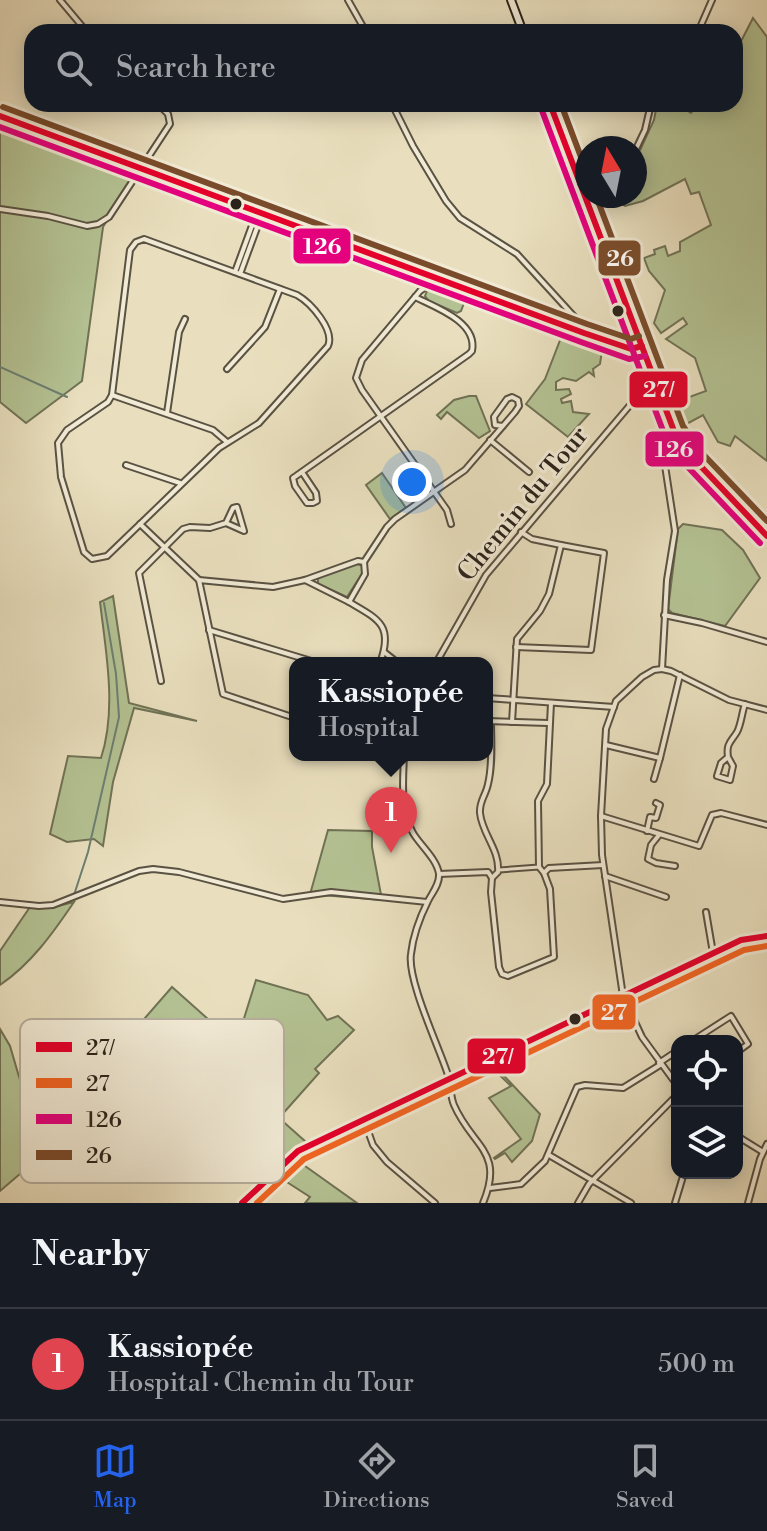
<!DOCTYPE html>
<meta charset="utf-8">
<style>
body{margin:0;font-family:"Libre Bodoni",serif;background:#20242c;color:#f1f3f6}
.controls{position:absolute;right:24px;bottom:24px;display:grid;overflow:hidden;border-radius:16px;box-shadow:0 4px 20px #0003}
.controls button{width:72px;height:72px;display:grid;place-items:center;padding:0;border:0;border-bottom:2px solid #363941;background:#171b24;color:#f1f3f6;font:40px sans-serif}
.compass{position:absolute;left:575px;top:136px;width:72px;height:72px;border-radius:50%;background:#171b24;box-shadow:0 4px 20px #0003;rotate:350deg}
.you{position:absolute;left:412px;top:482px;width:28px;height:28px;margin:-20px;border:6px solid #fff;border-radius:50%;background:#1a73e8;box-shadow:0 0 0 12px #1a73e833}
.badge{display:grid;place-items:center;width:52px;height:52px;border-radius:50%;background:#2563eb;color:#fff;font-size:26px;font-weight:700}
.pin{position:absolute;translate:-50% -66px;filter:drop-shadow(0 2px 4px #0008)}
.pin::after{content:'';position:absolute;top:42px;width:28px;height:24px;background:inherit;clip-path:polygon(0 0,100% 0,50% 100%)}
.popup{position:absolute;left:289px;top:657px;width:204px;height:104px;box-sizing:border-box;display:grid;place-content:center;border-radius:16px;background:#171b24;filter:drop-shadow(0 2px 6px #0005);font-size:26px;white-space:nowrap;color:#9ea1a6}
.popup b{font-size:30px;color:#f1f3f6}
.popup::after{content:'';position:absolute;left:50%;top:100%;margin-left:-16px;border:16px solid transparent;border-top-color:#171b24}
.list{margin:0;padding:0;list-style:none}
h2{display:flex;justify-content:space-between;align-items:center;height:104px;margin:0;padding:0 32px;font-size:34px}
h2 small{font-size:26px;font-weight:400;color:#9ea1a6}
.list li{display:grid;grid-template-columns:52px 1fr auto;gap:24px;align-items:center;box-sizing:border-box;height:112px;padding:0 32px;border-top:2px solid #363941}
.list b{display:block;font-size:30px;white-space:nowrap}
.list p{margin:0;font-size:26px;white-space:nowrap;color:#9ea1a6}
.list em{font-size:26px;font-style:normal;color:#9ea1a6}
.icon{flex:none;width:44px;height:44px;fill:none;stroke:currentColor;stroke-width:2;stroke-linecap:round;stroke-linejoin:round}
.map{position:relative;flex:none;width:767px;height:1203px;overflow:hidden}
.search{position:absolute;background:#171b24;box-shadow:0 4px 20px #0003;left:24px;right:24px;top:24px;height:88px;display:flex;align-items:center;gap:20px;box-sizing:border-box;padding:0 28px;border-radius:24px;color:#9ea1a6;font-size:30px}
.sheet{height:216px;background:#171b24}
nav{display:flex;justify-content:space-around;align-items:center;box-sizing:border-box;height:112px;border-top:2px solid #363941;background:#171b24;font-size:22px;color:#9ea1a6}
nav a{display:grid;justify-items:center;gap:4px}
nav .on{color:#2563eb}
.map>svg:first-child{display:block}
</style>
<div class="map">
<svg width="767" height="1203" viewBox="0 0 767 1203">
<rect width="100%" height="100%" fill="#e9dfbe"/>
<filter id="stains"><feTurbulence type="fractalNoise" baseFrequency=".0025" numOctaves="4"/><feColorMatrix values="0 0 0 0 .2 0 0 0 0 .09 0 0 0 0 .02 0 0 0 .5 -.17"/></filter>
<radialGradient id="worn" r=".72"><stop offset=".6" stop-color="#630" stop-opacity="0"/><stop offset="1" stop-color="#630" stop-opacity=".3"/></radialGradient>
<g fill="#b4c293" stroke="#707256" stroke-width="2">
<path d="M753 18 767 37V461L735 436 730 446 718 442 703 415 679 428 670 404 706 391 695 358 666 339 687 324 683 318 661 333 654 323 665 290 649 271 644 258 655 254 654 250 665 246 668 256 680 251V242L711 225 699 192 691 194 685 179 643 201 625 206 609 196H635V161L654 120 657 104H677L691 113 698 104H735V53Z"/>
<path d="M0 119 137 170 103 227 82 381 26 423 0 402Z"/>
<path d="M442 287 467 295 461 311 457 313 429 301 425 296 427 291Z"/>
<path d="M564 330 603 344 600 364 593 369 594 376 589 372 576 381 563 378 556 382V390L569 389 571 394 561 399 562 403 571 401 573 412 589 414 568 437 526 404 545 379Z"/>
<path d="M469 396H476L490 431 479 438 447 412 441 419 437 415 454 400Z"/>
<path d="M382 473 406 508 390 519 366 485Z"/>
<path d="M683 524 722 530 743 550 760 578 725 626 672 613 668 609 678 529Z"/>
<path d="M356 564 362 565 365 569 347 597 318 584V577Z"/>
<path d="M113 596 129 703 197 721 134 708 113 782 103 846 94 839 67 842 50 834 68 756 101 758C117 709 106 653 100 602Z"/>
<path d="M328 830 372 831V847L382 900 321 895 309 898Z"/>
<path d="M74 902C53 933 31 964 0 985V951L30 907H54Z"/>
<path d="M256 980 308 995 327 1020 338 1016 354 1030 315 1069 319 1073 279 1118 306 1142 275 1166 131 1034 172 987 236 1044Z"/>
<path d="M0 1029 10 1046 27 1104 48 1150 0 1191Z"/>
<path d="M491 1062 540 1114 532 1141 512 1162 505 1153 495 1159 494 1158 521 1139 489 1098 511 1086 488 1064Z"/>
<path d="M298 1161 357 1203H305L310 1197 279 1177Z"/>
</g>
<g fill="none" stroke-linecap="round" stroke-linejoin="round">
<g stroke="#6c7f72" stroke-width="2">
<path d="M0 367 67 397"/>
<path d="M74 895 88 852 119 717 116 674 104 603"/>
</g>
<g stroke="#5a5243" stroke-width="7">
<path id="pedestrian" d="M499 870 539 867"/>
</g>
<g stroke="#5a5243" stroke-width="8">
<g id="minor">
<path d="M60 0 87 32"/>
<path d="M348 0 366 32"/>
<path d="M698 32 712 0"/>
<path d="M392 104 413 146 446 201 460 218 517 254 581 324 583 331"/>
<path d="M635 151 645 130 651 104"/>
<path d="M0 209 48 216 87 226 98 224 109 217 170 124 168 114 158 104"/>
<path d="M595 222 604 196"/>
<path d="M144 239 297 295C311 303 335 330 328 346L259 423 219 448 107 556 92 559 84 552 61 477 58 443 67 430 108 402 112 395 130 250 136 242Z"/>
<path d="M235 272 257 212"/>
<path d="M240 274 262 214"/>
<path d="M437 279 420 291 362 360 356 378 362 390 447 510 451 524"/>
<path d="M227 369 265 327 280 289"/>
<path d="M112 395 213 430 227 442"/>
<path d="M167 413 179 332 185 319"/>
<path d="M490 440 529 472"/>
<path d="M126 465 180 483"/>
<path d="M302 472 316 493 317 501 313 503H307L295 486 293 478 296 476 469 354 472 351C478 322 435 307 415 297"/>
<path d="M140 524 199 580 223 694 295 718"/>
<path d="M364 562 387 527 395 519 465 470 515 412 519 406 518 400 512 397 507 399 494 417 495 425 503 426"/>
<path d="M199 580 273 587 305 580 358 561 364 562"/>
<path d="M305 580 349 602 365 574 364 562"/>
<path d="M349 602C378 619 394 625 380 663"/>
<path d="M664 615 702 623 767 642"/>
<path d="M209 630 318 663"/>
<path d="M516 647 591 650 604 553 561 545"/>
<path d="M384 652 398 663"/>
<path d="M436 663 486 575 653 378"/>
<path d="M662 669 654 670 642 677 616 701 606 729 601 816 602 855 623 996 642 1037 677 1085"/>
<path d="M662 669 667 580 675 531 664 459 667 447 677 437"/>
<path d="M662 669 671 671 729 700 767 710"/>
<path d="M161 681 139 573 183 529 190 527 210 528 226 523 233 508 237 507 244 531 226 523"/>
<path d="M487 698 614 707"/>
<path d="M551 703 547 784 538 801 539 867 544 873 549 868 603 865"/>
<path d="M487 721 548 723"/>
<path d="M491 721C491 741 493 764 488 784 486 795 479 801 480 813 482 834 500 850 498 872L492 878"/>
<path d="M512 722 517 639 540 611 549 594 561 545 532 539 521 532"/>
<path d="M606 745 660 758 680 675"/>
<path d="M404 755C403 781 400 810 413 833 420 845 437 859 439 874 440 884 432 893 428 901 420 917 413 936 411 954 407 980 439 1047 448 1075 451 1085 450 1096 454 1105 472 1147 505 1151 483 1203"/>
<path d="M728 757 733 766 730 780 717 776 721 763 728 757C726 743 731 742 737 732 741 725 742 712 745 704"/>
<path d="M654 779 660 758"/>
<path d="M601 816 699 846 712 815 721 813 767 825"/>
<path d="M647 831 650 817 656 818 660 805 656 803"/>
<path d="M659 835 651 845 648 859 656 863 675 866"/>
<path d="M439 874 488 872 492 878"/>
<path d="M605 876 666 897"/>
<path d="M492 878 491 892 499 967 502 974 508 976 554 957 550 889 544 873"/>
<path d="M0 902 39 906 53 905 139 871 153 869 179 872 283 899 331 892 427 902"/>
<path d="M706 912 713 953"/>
<path d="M692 1041 731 1016 748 1044 737 1052"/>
<path d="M659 1063 677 1051"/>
<path d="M364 1120 373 1145 387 1162 435 1203"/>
<path d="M737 1136 763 1152"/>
<path d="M549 1155 631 1203"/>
<path d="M490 1188 521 1184 545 1161 577 1087 585 1085 623 1088 660 1065"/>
<path d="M578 1203 589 1184 677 1095"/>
<path d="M675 1203 684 1173"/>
<path d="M748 1203 760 1159 767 1144"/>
</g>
</g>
<g stroke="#2b231a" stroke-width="10">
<g id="secondary">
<path d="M511 0 523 32"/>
<path d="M550 104 674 431 692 457 767 536"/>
<path d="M0 116 584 333 631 349 642 346"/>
<path d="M242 1203 298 1151 688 965 741 940 767 936"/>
</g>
</g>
<use href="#pedestrian" stroke="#f1ead5" stroke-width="3"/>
<use href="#minor" stroke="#f1ead5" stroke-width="4"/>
<use href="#secondary" stroke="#f1ead5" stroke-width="6"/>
<g stroke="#f1ead5" stroke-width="12">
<g id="bus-1">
<path d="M550 104 674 431 692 457 767 536"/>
<path d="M0 116 584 333 631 349 642 346"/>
<path d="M242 1203 298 1151 741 940 767 936"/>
</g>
</g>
<g stroke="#f1ead5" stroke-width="12">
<path id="bus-2" d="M257 1203 304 1159 744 950 767 946"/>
</g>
<g stroke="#f1ead5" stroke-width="12">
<g id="bus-3">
<path d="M541 108 665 436 685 464 760 543"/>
<path d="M0 127 581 342 629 359 645 356"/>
</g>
</g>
<g stroke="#f1ead5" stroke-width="12">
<g id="bus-4">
<path d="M561 104 587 173"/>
<path d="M3 107 587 324 631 339 639 336"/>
<path d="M596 196 683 426 700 451 767 521"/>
</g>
</g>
<use href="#bus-1" stroke="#e4002b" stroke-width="6"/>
<use href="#bus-2" stroke="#f26522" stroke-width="6"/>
<use href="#bus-3" stroke="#e5007d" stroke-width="6"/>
<use href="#bus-4" stroke="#7a4b2a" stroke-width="6"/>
</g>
<g fill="#2b231a" stroke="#f1ead5" stroke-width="3">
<circle cx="236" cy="204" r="7"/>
<circle cx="618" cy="311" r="7"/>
<circle cx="575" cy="1019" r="7"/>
</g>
<g text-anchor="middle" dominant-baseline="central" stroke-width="6" stroke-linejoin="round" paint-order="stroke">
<g font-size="26" fill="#2b231a" stroke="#f1ead5">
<text transform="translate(523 504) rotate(-51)">Chemin du Tour</text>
</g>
</g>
<rect x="20" y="1019" width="264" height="164" rx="12" fill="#f1ead5" stroke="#b6ae9d" stroke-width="2"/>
<rect x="36" y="1042" width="36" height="10" fill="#e4002b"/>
<rect x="36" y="1078" width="36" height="10" fill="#f26522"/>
<rect x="36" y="1114" width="36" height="10" fill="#e5007d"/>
<rect x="36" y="1150" width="36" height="10" fill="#7a4b2a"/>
<g font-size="22" fill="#2b231a">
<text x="86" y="1055">27/</text>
<text x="86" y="1091">27</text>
<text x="86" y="1127">126</text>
<text x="86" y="1163">26</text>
</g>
<g stroke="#f1ead5" stroke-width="3">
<rect x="292" y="227" width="60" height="38" rx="8" fill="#e5007d"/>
<rect x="597" y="239" width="45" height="38" rx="8" fill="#7a4b2a"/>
<rect x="628" y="370" width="61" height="39" rx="8" fill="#e4002b"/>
<rect x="644" y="430" width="61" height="38" rx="8" fill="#e5007d"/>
<rect x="591" y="993" width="46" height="38" rx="8" fill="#f26522"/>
<rect x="466" y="1037" width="61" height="38" rx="8" fill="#e4002b"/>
</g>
<g font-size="22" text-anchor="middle" font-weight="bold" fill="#fff">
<text x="322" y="254">126</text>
<text x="620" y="266">26</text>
<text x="658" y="397">27/</text>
<text x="674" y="457">126</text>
<text x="614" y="1020">27</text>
<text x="497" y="1064">27/</text>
</g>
<rect width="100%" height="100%" filter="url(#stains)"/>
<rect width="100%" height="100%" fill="url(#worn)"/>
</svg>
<div class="controls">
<button><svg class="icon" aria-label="locate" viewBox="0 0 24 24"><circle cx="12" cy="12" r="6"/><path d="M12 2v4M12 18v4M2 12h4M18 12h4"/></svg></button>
<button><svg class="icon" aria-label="layers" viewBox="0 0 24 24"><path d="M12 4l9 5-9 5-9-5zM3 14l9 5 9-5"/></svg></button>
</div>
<svg class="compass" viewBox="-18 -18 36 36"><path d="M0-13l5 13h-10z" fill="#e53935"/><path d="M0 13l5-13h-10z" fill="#9ea1a6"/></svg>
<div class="you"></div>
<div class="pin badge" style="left:391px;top:853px;background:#e0444e">1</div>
<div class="popup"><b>Kassiopée</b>Hospital</div>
<div class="search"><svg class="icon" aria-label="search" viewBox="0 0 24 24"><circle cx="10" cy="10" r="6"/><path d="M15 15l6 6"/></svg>Search here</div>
</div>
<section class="sheet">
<h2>Nearby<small></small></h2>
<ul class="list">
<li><span class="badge" style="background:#e0444e">1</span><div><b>Kassiopée</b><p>Hospital · Chemin du Tour</p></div><em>500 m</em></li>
</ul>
</section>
<nav>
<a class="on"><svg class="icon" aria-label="map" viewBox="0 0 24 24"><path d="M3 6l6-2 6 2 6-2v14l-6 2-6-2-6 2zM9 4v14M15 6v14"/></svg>Map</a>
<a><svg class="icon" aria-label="directions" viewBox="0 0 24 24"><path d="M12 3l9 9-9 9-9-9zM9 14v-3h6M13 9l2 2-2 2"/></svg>Directions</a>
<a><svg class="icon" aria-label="saved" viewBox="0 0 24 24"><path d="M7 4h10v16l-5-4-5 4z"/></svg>Saved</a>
</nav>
